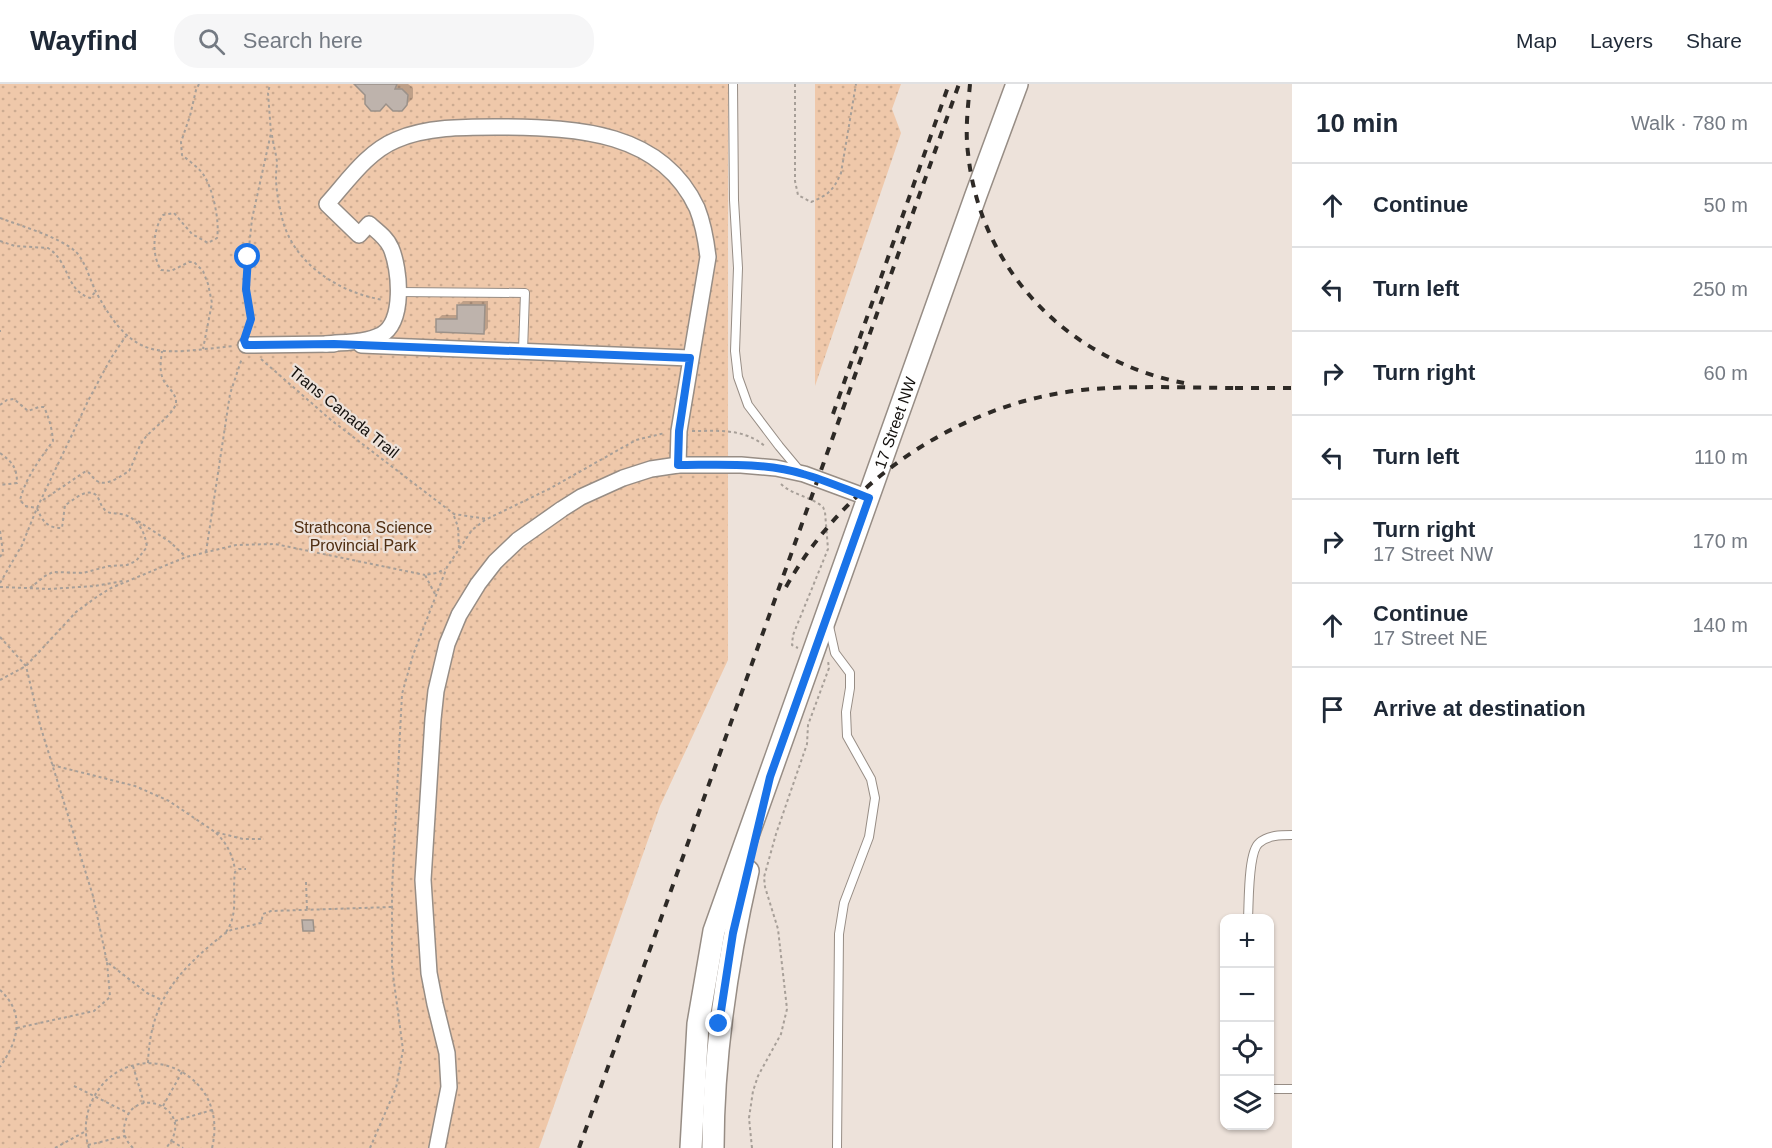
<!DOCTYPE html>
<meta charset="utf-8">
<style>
body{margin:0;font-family:Helvetica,sans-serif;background:#f6f6f7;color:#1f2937}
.controls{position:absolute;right:18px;bottom:18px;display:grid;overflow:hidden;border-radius:12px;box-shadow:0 2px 4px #0004}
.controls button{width:54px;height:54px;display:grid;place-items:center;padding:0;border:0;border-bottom:2px solid #e0e1e3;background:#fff;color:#1f2937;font:30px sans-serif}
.stop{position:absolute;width:18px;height:18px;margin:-14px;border:4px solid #1a73e8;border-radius:50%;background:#fff}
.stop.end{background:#1a73e8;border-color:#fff;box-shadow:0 2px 6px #0008}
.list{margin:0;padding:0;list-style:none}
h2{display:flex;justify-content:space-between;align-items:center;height:78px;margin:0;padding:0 24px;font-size:26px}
h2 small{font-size:20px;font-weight:400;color:#747a83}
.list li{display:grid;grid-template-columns:39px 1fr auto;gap:18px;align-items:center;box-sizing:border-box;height:84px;padding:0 24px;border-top:2px solid #e0e1e3}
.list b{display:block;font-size:22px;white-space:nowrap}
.list p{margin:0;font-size:20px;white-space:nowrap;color:#747a83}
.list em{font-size:20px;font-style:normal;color:#747a83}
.icon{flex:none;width:33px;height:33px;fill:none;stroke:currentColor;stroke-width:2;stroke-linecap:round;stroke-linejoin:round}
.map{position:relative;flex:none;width:1292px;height:1064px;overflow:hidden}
header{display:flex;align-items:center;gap:36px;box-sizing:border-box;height:84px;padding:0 30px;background:#fff;border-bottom:2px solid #e0e1e3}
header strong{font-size:28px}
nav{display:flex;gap:33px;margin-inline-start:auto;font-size:21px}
.search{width:420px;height:54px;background:#f6f6f7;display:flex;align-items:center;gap:15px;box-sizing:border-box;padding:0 21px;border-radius:24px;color:#747a83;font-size:22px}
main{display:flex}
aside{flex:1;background:#fff}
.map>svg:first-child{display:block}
</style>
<header>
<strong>Wayfind</strong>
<div class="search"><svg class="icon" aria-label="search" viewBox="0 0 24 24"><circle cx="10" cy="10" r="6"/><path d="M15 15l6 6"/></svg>Search here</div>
<nav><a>Map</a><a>Layers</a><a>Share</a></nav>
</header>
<main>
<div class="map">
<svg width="1292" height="1064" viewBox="0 0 1292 1064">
<defs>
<pattern id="park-dots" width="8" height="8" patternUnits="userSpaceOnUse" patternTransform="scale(1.5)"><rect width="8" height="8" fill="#efc8aa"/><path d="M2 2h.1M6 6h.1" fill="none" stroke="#ccab91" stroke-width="1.8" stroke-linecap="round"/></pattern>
</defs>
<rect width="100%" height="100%" fill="#ede2da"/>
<g fill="url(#park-dots)">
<path d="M0 0H728V576L660 722 539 1064H0Z"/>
<path d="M815 0H901L892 25 901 49 815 302Z"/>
</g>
<g fill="#0003">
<path d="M356 0H408L413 4V14L401 26 367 10Z"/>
<path d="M463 217H488V244L484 248 438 235 442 231H459V221Z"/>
</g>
<g fill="#beb3ac" stroke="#9b9189" stroke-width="1.5">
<path d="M354 0H397L395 5H402L408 11 407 21 402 27H393L386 20 380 27H371L365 20V11Z"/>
<path d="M457 221H485L484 250 436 248V235H457Z"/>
<path d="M302 836H313L314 847H303Z"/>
</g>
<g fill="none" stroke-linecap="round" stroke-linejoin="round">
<g stroke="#978d85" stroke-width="10">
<g id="service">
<path d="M733 0 734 116 738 184 735 267 738 293 748 321 779 362 799 386"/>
<path d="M399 208 525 209 523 267"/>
<path d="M829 542 835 569 850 589V604L846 628 847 652 871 695 875 714 869 753 844 819 839 850 837 1064"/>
<path d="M1248 834C1249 818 1248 768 1259 759 1268 751 1281 751 1292 751"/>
<path d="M1270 1005H1292"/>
</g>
</g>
<g stroke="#978d85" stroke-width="18">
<g id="minor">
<path d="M326 260C343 258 365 259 381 251 405 238 400 185 391 164 387 154 377 147 369 140L359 151 327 120C347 98 367 68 396 56 428 42 469 43 504 43 577 44 661 47 697 124 703 139 706 156 708 173L679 347 678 381"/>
<path d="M246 261 334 260"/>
<path d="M361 261 690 274"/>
<path d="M437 1064 449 1003 447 969 435 920 429 889 423 796 433 635 436 607 447 560 459 531 478 500 495 478 518 456 562 425 581 413 623 394 651 385 678 381H741L776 384 804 390 869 414"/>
</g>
</g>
<g stroke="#978d85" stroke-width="24">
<g id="secondary">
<path id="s1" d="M691 1064 698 940 714 847 976 111 1017 0"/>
<path d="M713 1064C713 970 727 879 748 787"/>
</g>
</g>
<g stroke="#a79f98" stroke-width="2" stroke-dasharray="3 3" stroke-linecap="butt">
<path d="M199 0 196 6 190 32 181 58 182 71C189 77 198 83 203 90 213 104 220 138 217 154L208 159 192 150 174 129 163 131C153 146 151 170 161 186L171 187 189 178H194L203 187 208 200 212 219 203 265"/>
<path d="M795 0V97L798 111 811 118C828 111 833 107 841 89L856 0"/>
<path d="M272 51C273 60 276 69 277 78 277 83 276 87 276 92 276 104 278 117 281 129 290 178 337 208 383 216"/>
<path d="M0 134C21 142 59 153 75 167 85 176 90 196 96 208 135 281 161 269 234 262"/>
<path d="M0 157 15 162 48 164C70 178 65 206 90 214L96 207"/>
<path d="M0 246V248"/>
<path d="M246 248 251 235 246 205 248 173 252 135 271 49 268 9 270 0"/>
<path d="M261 275 331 336 454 430 487 435 549 405 636 356 665 349"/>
<path d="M0 321 7 316 14 315 28 327 39 323H44C49 334 52 344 53 357 40 375 26 393 20 416L25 422 37 424"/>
<path d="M692 347C719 347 744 344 766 363"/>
<path d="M0 369C12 378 17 383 17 399L0 401"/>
<path d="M781 400C792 411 810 412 823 423L825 428 828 465 793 551 792 561 798 564"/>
<path d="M43 416 86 387C92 390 92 394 97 397 106 403 121 392 129 387 135 376 137 364 145 354 152 345 174 330 176 319 177 309 166 303 163 295 159 286 161 276 162 267"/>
<path d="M454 432 458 443 459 464"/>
<path d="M138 437 170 458 186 473"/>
<path d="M0 447 3 468 0 473"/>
<path d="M206 468 230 310 242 274"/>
<path d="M0 499 22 461 37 424 89 315 111 274 126 252"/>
<path d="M0 503 49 505 95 502 123 497"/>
<path d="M30 504 45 492 53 488 83 489 109 482 127 481 136 477 147 463C145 447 137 433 121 430 115 429 111 430 106 427 100 422 100 415 96 411 86 403 73 417 65 421L62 444C47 444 42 437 37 424"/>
<path d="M435 510 425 491 437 489 445 485"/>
<path d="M0 553 26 582 40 641 93 812 107 878 147 909 162 916"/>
<path d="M0 596 26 582 76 528 98 512 111 504 186 473 236 461 275 460 425 491"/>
<path d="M52 681 135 702 169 717 215 748 243 755H264"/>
<path d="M216 749C227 759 233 772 235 786"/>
<path d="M306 798 307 825"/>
<path d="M226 848C239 830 232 808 235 788L239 785H246"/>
<path d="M0 906C26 930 18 957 0 983"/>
<path d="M17 944 94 927 110 913 107 878"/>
<path d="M148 979C150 917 178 887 224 850L231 846 261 839 263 830 271 827 392 823"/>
<path d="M133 982 144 1019"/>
<path d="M74 1002 128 1029"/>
<path d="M163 1022 182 988"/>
<path d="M175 1037 212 1026"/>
<path d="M172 1057 183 1064"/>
<path d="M88 1061 125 1052"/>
<path d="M55 1064 86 1047"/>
<path d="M89 1064C84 1050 85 1033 91 1019 123 946 232 981 212 1064"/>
<path d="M133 1064C126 1057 122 1049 125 1039 134 998 199 1026 166 1064"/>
<path d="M370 1064 396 1004 403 966 392 883V805L402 610 413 571 447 483 472 446 485 436"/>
<path d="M752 1064 749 1034 753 1007 758 992 781 950 787 925 778 845 765 803 764 793 776 750 807 660 808 641 829 584 828 577"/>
</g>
<use href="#service" stroke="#fff" stroke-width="8"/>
<use href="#minor" stroke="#fff" stroke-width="15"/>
<use href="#secondary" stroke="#fff" stroke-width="21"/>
<g stroke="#2e2a26" stroke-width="4" stroke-dasharray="8 8" stroke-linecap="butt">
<path d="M970 0C968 23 965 46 968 69 980 187 1069 277 1184 299"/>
<path d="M1235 304H1292"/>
<path d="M833 330 949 0"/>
<path d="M786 503C845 397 960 319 1082 306 1134 301 1188 304 1241 304"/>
<path d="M579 1064 959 0"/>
</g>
</g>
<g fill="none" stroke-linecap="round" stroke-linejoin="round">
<path stroke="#1a73e8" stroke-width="8" d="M248 173 246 205 251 235 244 256 246 261 334 260 690 274 679 347 678 381C719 381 763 378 803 390 825 396 847 406 869 414L770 693 733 849 719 940"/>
</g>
<g text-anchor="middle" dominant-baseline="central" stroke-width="4.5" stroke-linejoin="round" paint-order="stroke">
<g font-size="16" fill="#13100d" stroke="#ede2da">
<text transform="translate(344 328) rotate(39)">Trans Canada Trail</text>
<text stroke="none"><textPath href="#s1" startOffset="758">17 Street NW</textPath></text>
</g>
<g font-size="16" fill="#502e11" stroke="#ede2da">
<text x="363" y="443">Strathcona Science<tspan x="363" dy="18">Provincial Park</tspan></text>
</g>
</g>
</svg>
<div class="controls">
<button>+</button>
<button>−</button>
<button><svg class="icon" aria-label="locate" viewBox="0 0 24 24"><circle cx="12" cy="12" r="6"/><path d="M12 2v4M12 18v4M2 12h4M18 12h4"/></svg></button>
<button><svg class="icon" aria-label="layers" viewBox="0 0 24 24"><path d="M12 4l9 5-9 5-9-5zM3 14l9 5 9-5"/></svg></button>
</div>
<div class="stop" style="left:248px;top:173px"></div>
<div class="stop end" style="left:719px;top:940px"></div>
</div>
<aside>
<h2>10 min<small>Walk · 780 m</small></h2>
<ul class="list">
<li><svg class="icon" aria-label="ahead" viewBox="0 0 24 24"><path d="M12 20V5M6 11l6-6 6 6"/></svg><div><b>Continue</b></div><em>50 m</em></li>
<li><svg class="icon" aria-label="left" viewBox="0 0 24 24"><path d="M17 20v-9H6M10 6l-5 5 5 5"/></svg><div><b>Turn left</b></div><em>250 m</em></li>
<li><svg class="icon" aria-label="right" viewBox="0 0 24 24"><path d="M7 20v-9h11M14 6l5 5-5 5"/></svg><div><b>Turn right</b></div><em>60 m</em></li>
<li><svg class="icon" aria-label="left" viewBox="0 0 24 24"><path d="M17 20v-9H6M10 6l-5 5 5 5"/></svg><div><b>Turn left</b></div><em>110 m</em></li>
<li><svg class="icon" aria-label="right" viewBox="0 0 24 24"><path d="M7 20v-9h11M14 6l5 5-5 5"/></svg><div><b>Turn right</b><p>17 Street NW</p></div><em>170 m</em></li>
<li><svg class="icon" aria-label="ahead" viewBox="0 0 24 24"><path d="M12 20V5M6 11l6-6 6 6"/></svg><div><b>Continue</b><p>17 Street NE</p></div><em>140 m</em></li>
<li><svg class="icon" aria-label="arrive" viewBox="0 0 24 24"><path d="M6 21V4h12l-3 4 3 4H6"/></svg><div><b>Arrive at destination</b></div></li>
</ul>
</aside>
</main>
